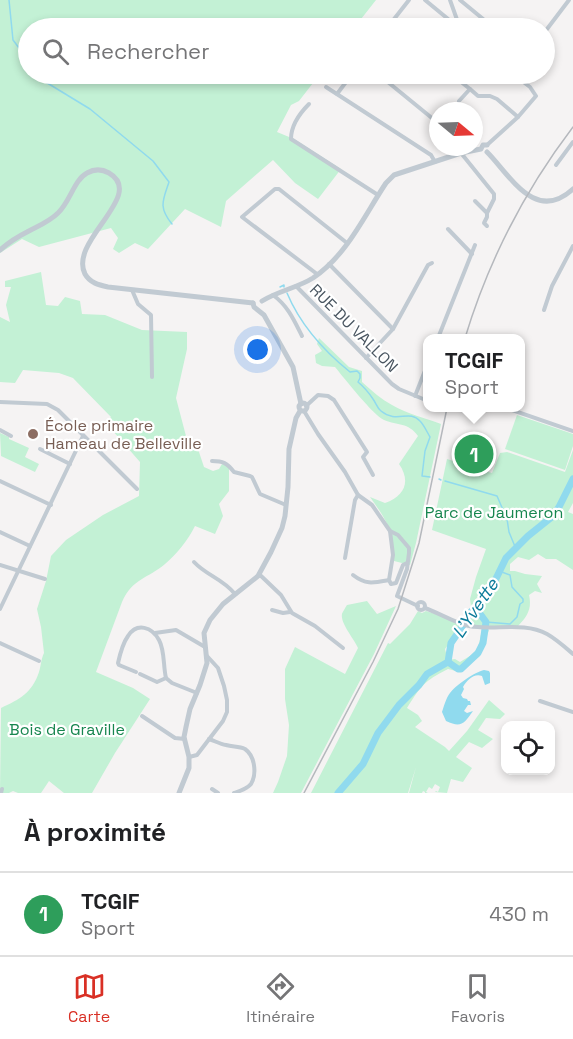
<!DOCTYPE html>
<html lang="fr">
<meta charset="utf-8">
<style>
body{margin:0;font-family:"Space Grotesk",sans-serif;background:#f6f6f6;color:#202124}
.controls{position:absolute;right:18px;bottom:18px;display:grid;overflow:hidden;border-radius:12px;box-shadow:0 3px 9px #0003}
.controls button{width:54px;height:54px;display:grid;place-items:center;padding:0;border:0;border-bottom:2px solid #e0e0e0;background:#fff;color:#202124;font:30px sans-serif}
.compass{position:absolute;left:429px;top:102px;width:54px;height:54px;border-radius:50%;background:#fff;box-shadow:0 3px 9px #0003;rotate:109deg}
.you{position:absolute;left:258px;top:350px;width:21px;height:21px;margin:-15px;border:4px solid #fff;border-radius:50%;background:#1a73e8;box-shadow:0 0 0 9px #1a73e833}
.badge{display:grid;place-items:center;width:39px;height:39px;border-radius:50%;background:#d93025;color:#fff;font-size:20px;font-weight:700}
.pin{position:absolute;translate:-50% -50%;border:3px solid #fff;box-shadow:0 2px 6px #0006}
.popup{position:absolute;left:423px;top:334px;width:102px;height:78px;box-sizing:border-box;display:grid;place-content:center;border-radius:12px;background:#fff;filter:drop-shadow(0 2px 4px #0005);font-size:20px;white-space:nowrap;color:#757577}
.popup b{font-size:22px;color:#202124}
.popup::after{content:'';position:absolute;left:50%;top:100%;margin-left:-12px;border:12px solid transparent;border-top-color:#fff}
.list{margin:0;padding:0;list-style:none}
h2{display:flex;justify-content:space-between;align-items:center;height:78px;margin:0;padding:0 24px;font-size:26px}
h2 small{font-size:20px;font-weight:400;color:#757577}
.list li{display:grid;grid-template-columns:39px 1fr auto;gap:18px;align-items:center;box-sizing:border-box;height:84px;padding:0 24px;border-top:2px solid #e0e0e0}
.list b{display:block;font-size:22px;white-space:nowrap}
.list p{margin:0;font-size:20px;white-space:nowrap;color:#757577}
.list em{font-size:20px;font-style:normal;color:#757577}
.icon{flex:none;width:33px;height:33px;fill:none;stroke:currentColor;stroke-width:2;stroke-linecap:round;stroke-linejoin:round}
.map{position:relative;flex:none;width:573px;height:793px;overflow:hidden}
.search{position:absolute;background:#fff;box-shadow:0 3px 9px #0003;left:18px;right:18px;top:18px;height:66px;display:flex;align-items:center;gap:15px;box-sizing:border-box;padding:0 21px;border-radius:33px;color:#757577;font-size:22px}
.sheet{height:162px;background:#fff}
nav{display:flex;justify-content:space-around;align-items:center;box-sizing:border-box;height:84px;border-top:2px solid #e0e0e0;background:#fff;font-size:16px;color:#757577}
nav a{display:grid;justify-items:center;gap:3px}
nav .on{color:#d93025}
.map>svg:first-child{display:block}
</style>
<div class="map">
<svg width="573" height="793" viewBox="0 0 573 793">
<rect width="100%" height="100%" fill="#f5f3f3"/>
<g fill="#c3f1d5">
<path d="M0 0H376L354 28H28V74H320L299 101 291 105 277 132 294 139 341 169 318 199 295 183 273 160 226 201 221 227 185 209 148 249 135 243 119 253 113 249 118 238 111 228 39 247 22 239 0 253Z"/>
<path d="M41 272 46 305 58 306 65 297 80 301 82 314 105 315 142 330 187 332V349L176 398 186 436 198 449 204 467 213 471 219 469 222 464 229 466V491L219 504 223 516 215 534 195 526C188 540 177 554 165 564 147 579 133 578 122 602L96 672 133 688 150 699 115 753 92 793H64L49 781 41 793H18L13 791 9 793H0L1 708C20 699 32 693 39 672 41 666 41 659 44 653L41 627 37 609 46 581 51 556 66 540 103 515 139 496 140 462 106 423 111 417 73 378 59 373 23 370 15 383 0 382V317L10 322 6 305 11 287H5V281Z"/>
<path d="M319 338 349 367 362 371V382C372 391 381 399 392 405 408 414 425 418 441 424L416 543 410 565 394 561C394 531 387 521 370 497L385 503C405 496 411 481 399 464L418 436C408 422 398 426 384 420 374 416 344 378 335 367L322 366 316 363 315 355 322 351 317 344Z"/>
<path d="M517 415 573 434V446L565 470 505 449Z"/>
<path d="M0 433 9 437V439L29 448 25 457 39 464 35 472 1 456Z"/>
<path d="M573 450V503L568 512 573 514V570L556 559H546L538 554 529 560 518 557 510 564V571H515L525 574 542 576 537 584 542 593 535 591 529 595C532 608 528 616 518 626L487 627 463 624 445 649 448 660 455 659 460 662C479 651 478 650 482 629L489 630 480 656 460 672 448 669C424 681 421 686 407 708L418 715 422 721 415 727 445 747 449 751 467 731 489 700 505 714 500 719 486 718 478 730 493 739 482 748 469 742 456 757 472 768 463 782 451 779 447 793 435 792 436 791 438 792 440 787 435 784 432 789 429 787 426 792 428 793H425V792L423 791 422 793H409L416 767 408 793H311L388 643 390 644 410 624 418 611 422 613 426 611 463 623 471 607 470 599 476 577 486 549 432 530 447 459 492 473 500 453 507 452 565 472Z"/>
<path d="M367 601 377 614 396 606 374 654 301 793H273L278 782 287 756 289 725 285 699V669L295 647 345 674 358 648C354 639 340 623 342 614 342 613 347 605 347 605Z"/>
</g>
<path fill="#90daee" d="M484 670 489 671 490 673V683L485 685 482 676C474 673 467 680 463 687L464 689 461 695 463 698 467 699 468 701H470L471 705H468L464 711 467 713 473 711C464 724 461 728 446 721L442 712C444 706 446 698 450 693 456 685 475 672 484 670Z"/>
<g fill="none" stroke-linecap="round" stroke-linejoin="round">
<g stroke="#90daee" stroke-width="1.5">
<path d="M9 0 13 40 28 60"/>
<path d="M39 74 44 81 90 109 153 161 169 182C163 200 158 207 172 224"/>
<path d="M280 287 284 285V287"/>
<path d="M287 293C300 324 324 351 350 372L357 371 360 374V378L358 382C364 387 369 393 373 399 376 403 377 408 381 411 397 424 409 409 420 421 424 425 427 432 430 437L425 451 422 476 430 477"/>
<path d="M439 479 441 480"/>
<path d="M445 481 497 496 507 519 509 532 516 549"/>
<path d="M486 622 510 624 517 617 520 604 523 602V599L512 587 510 575 499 571"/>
</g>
<g stroke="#90daee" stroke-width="7">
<path d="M448 662 458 669H461L478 653 483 643 486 622 475 607"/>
<path d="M338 793 363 764 378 733 399 705 419 685 427 674 448 662 451 643 462 627 469 614 489 593 506 558 528 536 553 516 559 507 573 479"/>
</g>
<g stroke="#c1cad2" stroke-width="4">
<path d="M425 0 459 28"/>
<path d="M450 0 460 28"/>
<path d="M460 0 494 28"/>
<path d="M482 20 485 28"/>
<path d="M387 28 409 0"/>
<path d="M544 33 569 0"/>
<path d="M378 74 438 123"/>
<path d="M451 74 470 89"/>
<path d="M326 87 431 155 435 162"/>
<path d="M337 94 352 74"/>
<path d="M459 101 470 89 478 96H490L497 99 518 117"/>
<path d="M309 104C300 113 291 126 291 139L378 195"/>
<path d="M487 145 518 117 536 96 530 87 513 74"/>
<path d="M461 153 494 194V199L487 213 475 201"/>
<path d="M556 165 573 142"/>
<path d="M487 226 484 223 487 217V213"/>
<path d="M448 229 472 254"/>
<path d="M329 264 393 329"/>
<path d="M317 274 242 217 275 189H279L347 243"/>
<path d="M296 286 392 384 399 389 428 401"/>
<path d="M132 290 138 304 151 315 152 377"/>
<path d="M273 295C288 306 294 320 302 336"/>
<path d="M544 310 552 286 573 246"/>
<path d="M438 338 475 245"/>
<path d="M366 358 393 329 428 265 432 263"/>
<path d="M415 396 428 363"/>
<path d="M0 402 47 404 58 410 137 489"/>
<path d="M306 406 318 395 328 396 334 400 367 452 363 457 373 475"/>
<path d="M506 408 573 431"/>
<path d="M304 411 318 434 345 472 358 495 372 505 390 531 398 535 409 548V553L407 569 397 596 418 606"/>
<path d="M0 430 11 436"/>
<path d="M40 449 70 464"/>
<path d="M212 461C223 461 227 463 234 472L250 476 252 477 260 494 286 505"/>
<path d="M0 481 51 505"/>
<path d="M390 531 393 555 389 580 391 584 396 583 403 565 407 563"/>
<path d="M0 532 30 546"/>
<path d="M345 558 355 500 358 495"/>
<path d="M194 562C207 576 222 578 235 594"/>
<path d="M0 565 45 579"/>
<path d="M259 574 281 595 292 613 315 626 343 648"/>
<path d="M353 575C366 585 373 583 389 580"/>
<circle cx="421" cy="606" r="4"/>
<path d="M425 608C439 613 455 623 469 626 494 631 523 621 547 634 556 639 565 647 573 654"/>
<path d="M0 609 83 436"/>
<path d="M272 610 283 613 290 612"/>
<path d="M155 633 176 630 205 647"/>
<path d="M0 643 39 661"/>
<path d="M136 672 119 665 118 663C120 654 123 643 128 636 137 622 152 627 159 640 165 651 163 666 166 678L172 683 197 693"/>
<path d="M140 674 157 682 166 678"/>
<path d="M540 701 573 712"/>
<path d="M142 716 175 738 185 739"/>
<path d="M209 739C215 741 220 744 226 745 233 747 239 746 245 749 255 756 257 774 251 784 247 789 240 791 234 793"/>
<path d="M189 757 197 755 223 721 227 712V700L224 686 218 668 207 656"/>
<path d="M212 789 218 793"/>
<path d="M1 793 2 789"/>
</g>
<g stroke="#c1cad2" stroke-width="5">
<path d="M487 152C510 175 535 224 573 189"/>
<path d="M0 250C8 243 17 237 27 232 38 226 49 222 58 213 70 202 74 180 87 173 94 169 102 169 109 173 147 195 68 241 85 274 90 283 99 285 108 287L253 303"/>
<path d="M262 301C278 291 297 288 313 278 347 255 364 216 386 183L394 175 461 153 481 149 483 145H487"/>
<path d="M253 303 254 307 264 315 293 367 301 404"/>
<circle cx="303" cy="407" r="4"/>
<path d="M179 793 189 768V757L184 737 186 727 190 709 200 685 207 663 204 633 210 620 223 604 258 576 271 552 282 528 285 516 288 487 289 449 296 418 300 411"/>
</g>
<g stroke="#b5b8bd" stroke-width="1.5">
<path d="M465 338C488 262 525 190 573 127"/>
<path d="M304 793 373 662 398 609 419 543 447 408"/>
</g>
</g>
<circle fill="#8d6e63" stroke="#fff" stroke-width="2" cx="33" cy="434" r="6"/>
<g text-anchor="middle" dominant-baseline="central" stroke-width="4.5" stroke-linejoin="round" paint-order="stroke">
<g font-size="16" fill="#4a5661" stroke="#fff">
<text transform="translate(354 328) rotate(45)">RUE DU VALLON</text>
</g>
<g font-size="16" fill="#785e54" stroke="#fff" text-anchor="start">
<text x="45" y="425">École primaire<tspan x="45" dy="18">Hameau de Belleville</tspan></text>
</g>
<g font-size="16" fill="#17864f" stroke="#fff">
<text x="494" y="512">Parc de Jaumeron</text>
<text x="67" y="729">Bois de Graville</text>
</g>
<g font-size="18" font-style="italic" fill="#0c7c9b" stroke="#fff">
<text transform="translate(475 608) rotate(-56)">L'Yvette</text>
</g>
</g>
</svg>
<div class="controls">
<button><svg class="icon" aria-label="locate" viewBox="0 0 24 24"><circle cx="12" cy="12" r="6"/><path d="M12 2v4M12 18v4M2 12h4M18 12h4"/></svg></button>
</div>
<svg class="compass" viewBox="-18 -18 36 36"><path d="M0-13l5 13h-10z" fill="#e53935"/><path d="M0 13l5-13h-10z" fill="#757577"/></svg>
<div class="you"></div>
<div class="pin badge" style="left:474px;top:454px;background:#2e9e5b">1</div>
<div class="popup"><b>TCGIF</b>Sport</div>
<div class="search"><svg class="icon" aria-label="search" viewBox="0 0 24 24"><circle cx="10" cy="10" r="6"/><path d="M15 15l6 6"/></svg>Rechercher</div>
</div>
<section class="sheet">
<h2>À proximité<small></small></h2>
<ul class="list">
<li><span class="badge" style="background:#2e9e5b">1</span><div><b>TCGIF</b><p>Sport</p></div><em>430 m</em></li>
</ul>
</section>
<nav>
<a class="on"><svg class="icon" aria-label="map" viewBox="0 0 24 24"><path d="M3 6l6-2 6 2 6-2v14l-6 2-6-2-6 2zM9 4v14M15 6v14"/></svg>Carte</a>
<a><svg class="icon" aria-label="directions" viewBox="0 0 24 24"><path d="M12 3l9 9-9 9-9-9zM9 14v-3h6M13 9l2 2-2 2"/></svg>Itinéraire</a>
<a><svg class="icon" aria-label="saved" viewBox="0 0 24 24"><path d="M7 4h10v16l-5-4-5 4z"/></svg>Favoris</a>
</nav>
